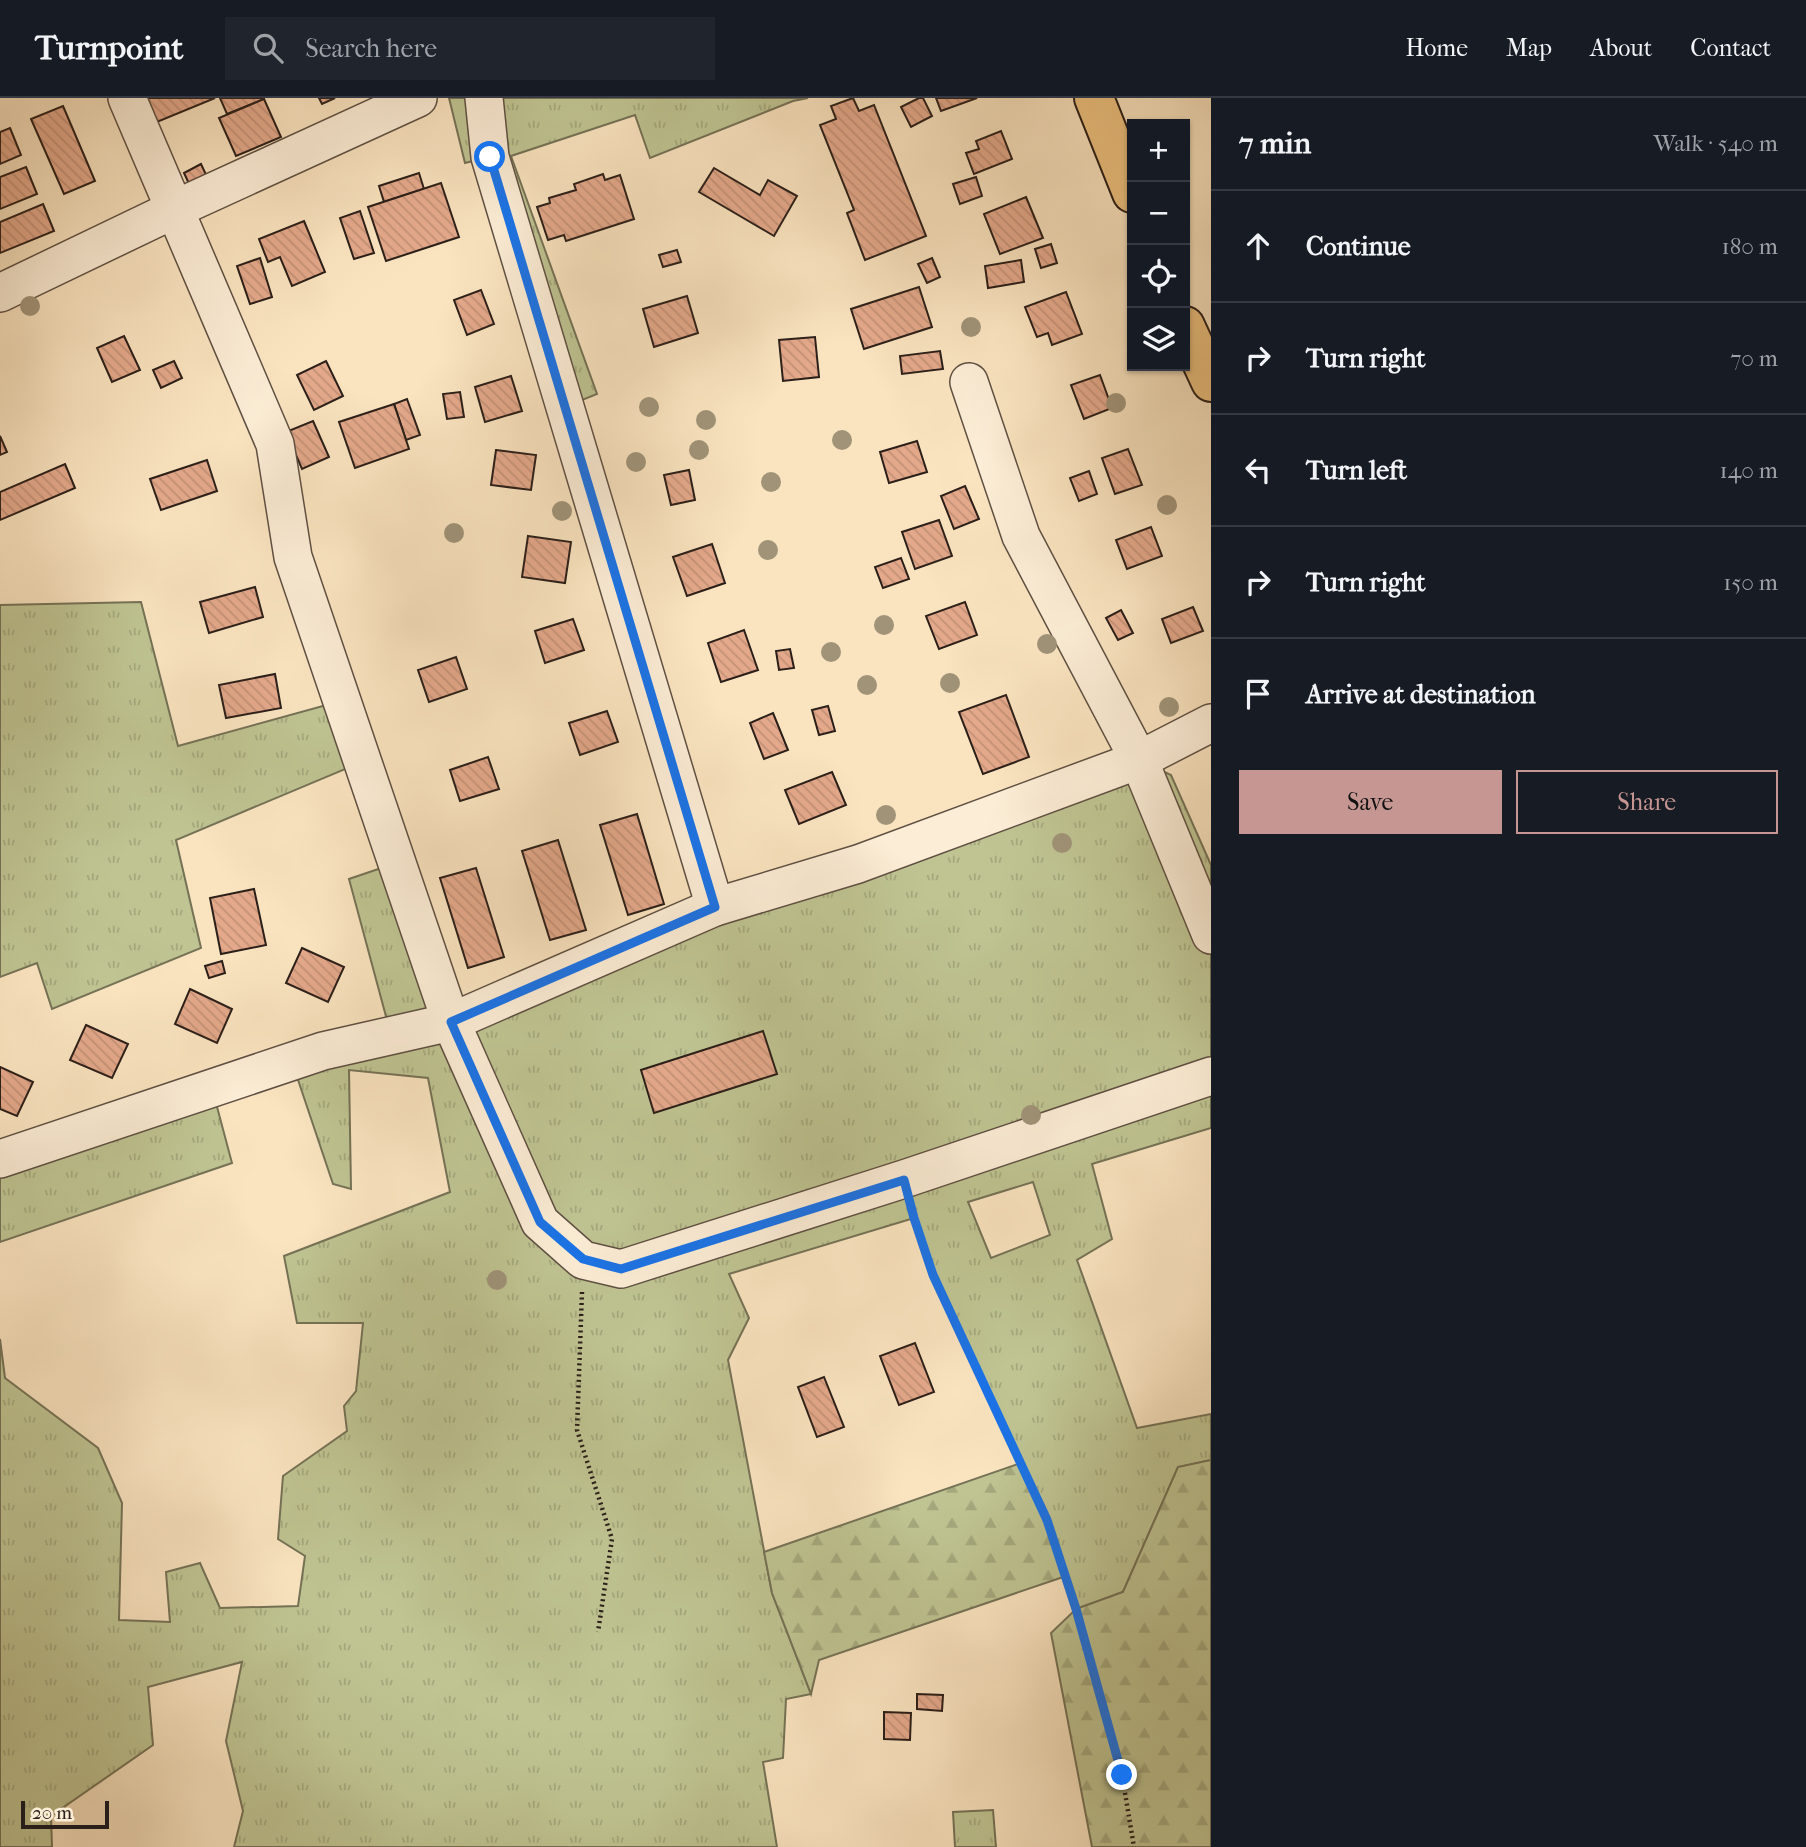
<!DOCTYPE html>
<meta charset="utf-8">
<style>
body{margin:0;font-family:"IM FELL French Canon",serif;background:#20242c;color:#f1f3f6}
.controls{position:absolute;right:21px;top:21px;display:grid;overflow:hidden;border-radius:0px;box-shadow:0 2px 5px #0004}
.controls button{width:63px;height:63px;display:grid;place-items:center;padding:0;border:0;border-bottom:2px solid #363941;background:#171b24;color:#f1f3f6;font:35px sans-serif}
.scale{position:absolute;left:21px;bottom:18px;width:88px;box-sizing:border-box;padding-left:7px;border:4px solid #2b1f19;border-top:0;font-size:19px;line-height:24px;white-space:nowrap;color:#2b1f19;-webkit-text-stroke:5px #fcedd6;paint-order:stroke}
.stop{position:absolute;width:21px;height:21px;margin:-16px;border:5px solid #1a73e8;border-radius:50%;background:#fff}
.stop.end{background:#1a73e8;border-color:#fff;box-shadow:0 2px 7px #0008}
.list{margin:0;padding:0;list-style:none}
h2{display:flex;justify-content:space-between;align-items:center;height:91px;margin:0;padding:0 28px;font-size:30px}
h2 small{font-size:23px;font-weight:400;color:#9ea1a6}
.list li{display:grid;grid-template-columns:46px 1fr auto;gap:21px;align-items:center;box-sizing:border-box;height:112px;padding:0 28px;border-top:2px solid #363941}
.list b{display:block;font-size:26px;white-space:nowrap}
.list em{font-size:23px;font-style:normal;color:#9ea1a6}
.actions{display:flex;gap:14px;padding:21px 28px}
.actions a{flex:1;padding:16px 0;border:2px solid #c59692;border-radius:0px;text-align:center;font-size:24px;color:#c59692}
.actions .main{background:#c59692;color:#111}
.icon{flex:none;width:38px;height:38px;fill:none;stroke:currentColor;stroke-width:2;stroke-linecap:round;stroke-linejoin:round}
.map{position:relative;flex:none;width:1211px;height:1749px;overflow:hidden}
header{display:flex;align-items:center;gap:42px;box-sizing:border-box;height:98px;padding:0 35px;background:#171b24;border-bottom:2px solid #363941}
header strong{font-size:33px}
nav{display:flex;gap:38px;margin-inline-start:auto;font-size:24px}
.search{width:490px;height:63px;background:#20242c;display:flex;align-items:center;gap:18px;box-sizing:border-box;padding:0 24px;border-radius:0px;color:#9ea1a6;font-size:26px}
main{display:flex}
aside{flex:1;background:#171b24}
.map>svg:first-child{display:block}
</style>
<header>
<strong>Turnpoint</strong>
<div class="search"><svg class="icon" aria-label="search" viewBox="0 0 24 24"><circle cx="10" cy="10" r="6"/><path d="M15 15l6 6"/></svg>Search here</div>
<nav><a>Home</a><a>Map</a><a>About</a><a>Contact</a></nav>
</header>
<main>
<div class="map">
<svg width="1211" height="1749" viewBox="0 0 1211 1749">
<defs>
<pattern id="grass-tufts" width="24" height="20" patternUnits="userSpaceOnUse" patternTransform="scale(1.75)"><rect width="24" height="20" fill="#bfc492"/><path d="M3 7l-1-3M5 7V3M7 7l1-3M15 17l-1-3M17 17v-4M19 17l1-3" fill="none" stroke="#a4a87d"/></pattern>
<pattern id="forest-firs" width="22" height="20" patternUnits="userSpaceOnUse" patternTransform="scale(1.75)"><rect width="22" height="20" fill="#bfc492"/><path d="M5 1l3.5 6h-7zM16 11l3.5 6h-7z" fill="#a4a87d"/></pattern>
<pattern id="building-back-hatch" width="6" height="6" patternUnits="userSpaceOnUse" patternTransform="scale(1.75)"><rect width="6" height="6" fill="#e4a98b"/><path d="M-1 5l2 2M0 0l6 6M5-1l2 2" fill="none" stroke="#c49177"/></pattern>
</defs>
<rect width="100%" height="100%" fill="#fae4c0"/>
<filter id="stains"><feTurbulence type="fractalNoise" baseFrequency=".00286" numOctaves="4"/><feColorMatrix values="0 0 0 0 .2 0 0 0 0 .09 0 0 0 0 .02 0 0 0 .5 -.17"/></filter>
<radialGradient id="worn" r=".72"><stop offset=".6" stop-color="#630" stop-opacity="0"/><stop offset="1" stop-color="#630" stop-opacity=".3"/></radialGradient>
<g fill="url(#grass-tufts)" stroke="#757256" stroke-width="2" fill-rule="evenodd">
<path d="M449 0H808L793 3 650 60 635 17 511 58 597 296 565 309 489 59 465 65Z"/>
<path d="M141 504 178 648 341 603 362 664 176 742 201 850 52 911 37 865 0 879V507Z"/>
<path d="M1139 662 1171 677 1211 767V1030L1092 1066 1112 1141 1077 1162 1137 1330 1211 1316V1362L1178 1369 1123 1494 1076 1511 1047 1422 933 1177 914 1120 729 1176 749 1220 728 1262 772 1495 811 1596 786 1601 783 1660 763 1664 777 1749H234L243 1713 226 1643 242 1564 148 1589 153 1647 51 1718 52 1749H0V1241L5 1280 98 1350 122 1405 119 1522 170 1524 166 1474 200 1465 220 1510 298 1508 305 1458 278 1441 283 1378 347 1333 344 1308 356 1293 363 1225H297L284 1158 450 1094 428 980 349 972 351 1091 333 1086 292 964 391 937 349 781 396 765 451 923ZM1033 1084 1050 1137 991 1160 968 1104Z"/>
<path d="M212 990 232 1065 0 1144V1061Z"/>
<path d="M993 1712 996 1749H955L953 1714Z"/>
</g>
<g fill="url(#forest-firs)" stroke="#757256" stroke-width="2">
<path d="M1211 1362V1749H1092L1051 1535 1076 1511 1123 1494 1178 1369Z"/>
<path d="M1021 1365 1047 1422 1066 1478 819 1562 811 1596 772 1495 764 1454Z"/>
</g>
<g fill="url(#building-back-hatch)" stroke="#2b1f19" stroke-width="2">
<path d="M141 0H215L152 26Z"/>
<path d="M220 0H264V1L227 16Z"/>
<path d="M319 0H335L322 6Z"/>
<path d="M853 0 859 13 874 7 926 138 865 162 847 115 854 112 820 27 836 21 831 8Z"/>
<path d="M919 0H923L932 18 911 29 901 9Z"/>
<path d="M936 0H977L941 13Z"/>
<path d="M264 1 281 39 236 58 219 20Z"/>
<path d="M63 8 95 83 64 96 31 21Z"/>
<path d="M10 30 21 57 0 66V34Z"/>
<path d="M1001 33 1012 61 974 76 966 55 979 51 976 43Z"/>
<path d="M201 66 208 81 191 90 184 75Z"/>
<path d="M26 69 37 96 0 111V79Z"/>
<path d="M714 70 760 97 768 82 797 98 774 138 699 94Z"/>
<path d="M419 75 424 91 384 104 379 88Z"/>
<path d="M603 76 605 82 620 77 634 121 566 143 564 137 548 142 537 109 550 105 549 100 576 92 574 86Z"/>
<path d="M976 79 982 98 960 106 953 86Z"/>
<path d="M441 85 459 139 386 163 368 109Z"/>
<path d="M1026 99 1043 140 1000 156 984 116Z"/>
<path d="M43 106 54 133 0 155V124Z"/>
<path d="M360 113 374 155 354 161 340 120Z"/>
<path d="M304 123 325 174 292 188 280 159 268 164 259 141Z"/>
<path d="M1051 146 1057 165 1041 170 1035 151Z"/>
<path d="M677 152 681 164 663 169 659 157Z"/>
<path d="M260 160 272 199 250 206 237 168Z"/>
<path d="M932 160 940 179 927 185 918 166Z"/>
<path d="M1021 162 1024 184 988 190 985 168Z"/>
<path d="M919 189 932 229 864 251 851 211Z"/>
<path d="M481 192 494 226 467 237 454 202Z"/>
<path d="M1066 194 1082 236 1052 247 1048 235 1037 239 1025 209Z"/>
<path d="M687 198 698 235 654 249 643 211Z"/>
<path d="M124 238 140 272 112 284 97 250Z"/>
<path d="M815 239 819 279 783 283 779 242Z"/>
<path d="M940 253 943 271 902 276 900 258Z"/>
<path d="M174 263 182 280 161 290 153 272Z"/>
<path d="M326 263 343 298 314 312 297 277Z"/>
<path d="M1100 277 1112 310 1084 321 1071 287Z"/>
<path d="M511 278 522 313 485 324 475 289Z"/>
<path d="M460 294 464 319 447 321 443 296Z"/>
<path d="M407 301 420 337 406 342 394 306Z"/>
<path d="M394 306 409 351 355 370 339 324Z"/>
<path d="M313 323 329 359 302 371 286 334Z"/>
<path d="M0 338 7 354 0 357Z"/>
<path d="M917 343 927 374 889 385 880 354Z"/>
<path d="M1128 351 1142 387 1115 396 1102 360Z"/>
<path d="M496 352 536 357 531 392 491 387Z"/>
<path d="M207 362 217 393 161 412 150 381Z"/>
<path d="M65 366 75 390 0 422V394Z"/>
<path d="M689 372 695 402 671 407 664 377Z"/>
<path d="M1089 373 1097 396 1079 403 1070 380Z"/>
<path d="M965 388 979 421 954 431 941 398Z"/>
<path d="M939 422 952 458 915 471 902 434Z"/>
<path d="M1151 429 1162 458 1127 471 1116 442Z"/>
<path d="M528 438 571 444 565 485 522 479Z"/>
<path d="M712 446 725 485 687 498 673 459Z"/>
<path d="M901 460 909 481 883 490 875 469Z"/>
<path d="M255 489 263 519 209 535 200 504Z"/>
<path d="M965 504 977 537 939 551 926 518Z"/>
<path d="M1193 509 1203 533 1171 545 1162 521Z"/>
<path d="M1121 512 1133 535 1118 542 1106 520Z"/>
<path d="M573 521 584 552 545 565 535 533Z"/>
<path d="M744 532 758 572 721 584 708 545Z"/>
<path d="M790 551 794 570 779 572 776 553Z"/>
<path d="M456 559 467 591 429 604 418 572Z"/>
<path d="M275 576 281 610 226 620 219 587Z"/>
<path d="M1006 597 1029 659 983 676 959 614Z"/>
<path d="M828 608 835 633 819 637 812 612Z"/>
<path d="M607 613 618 644 580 657 569 625Z"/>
<path d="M773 615 788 652 764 661 750 625Z"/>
<path d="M488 659 499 691 460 703 450 672Z"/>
<path d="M832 674 846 707 799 726 785 692Z"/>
<path d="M637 716 664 806 628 817 600 727Z"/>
<path d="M558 742 586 832 550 842 522 753Z"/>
<path d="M476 770 504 859 468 870 440 780Z"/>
<path d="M254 791 266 847 221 856 210 800Z"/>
<path d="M302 850 344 869 328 904 286 885Z"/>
<path d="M222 863 225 875 209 880 205 868Z"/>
<path d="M190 891 232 911 217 945 175 926Z"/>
<path d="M86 927 128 946 112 980 70 962Z"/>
<path d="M763 933 777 976 654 1015 641 972Z"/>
<path d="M0 969 33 984 17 1018 0 1011Z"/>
<path d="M915 1245 934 1294 899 1307 880 1258Z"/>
<path d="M824 1279 844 1329 817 1339 798 1289Z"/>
<path d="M917 1596 943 1597 942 1613 917 1611Z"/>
<path d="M884 1614 911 1615 910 1642 884 1641Z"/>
</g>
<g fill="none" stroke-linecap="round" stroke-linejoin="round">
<g stroke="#5f5043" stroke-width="40">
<g id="minor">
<path d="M127 0 275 346 293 459 451 924 540 1124 583 1162 621 1171 904 1081 1211 978"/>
<path d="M484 0 490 59 715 809"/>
<path d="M0 195 173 112 418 0"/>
<path d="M969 284 1021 438 1139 662 1211 837"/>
<path d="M0 1061 323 953 451 924 715 809 858 766 1139 662 1211 625"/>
</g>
</g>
<g stroke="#2b1f19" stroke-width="42">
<g id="major">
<path d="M1094 0 1132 95"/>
<path d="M1185 228 1211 284"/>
</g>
</g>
<g stroke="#2b1f19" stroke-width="4.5" stroke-dasharray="2 3.5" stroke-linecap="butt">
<path d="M912 1113 933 1177 1047 1422 1076 1511 1122 1677 1134 1749"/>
<path d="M582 1194 577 1332 612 1441 598 1534"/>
</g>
<use href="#minor" stroke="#fcedd6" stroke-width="37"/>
<use href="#major" stroke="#edc280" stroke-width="38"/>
</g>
<g fill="#a09378">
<circle cx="30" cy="208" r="10"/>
<circle cx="971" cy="229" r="10"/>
<circle cx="1116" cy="305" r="10"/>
<circle cx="649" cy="309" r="10"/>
<circle cx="706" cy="322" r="10"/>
<circle cx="842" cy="342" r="10"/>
<circle cx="699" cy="352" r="10"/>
<circle cx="636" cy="364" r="10"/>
<circle cx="771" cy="384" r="10"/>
<circle cx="1167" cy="407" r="10"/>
<circle cx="562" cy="413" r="10"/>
<circle cx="454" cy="435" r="10"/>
<circle cx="768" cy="452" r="10"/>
<circle cx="884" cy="527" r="10"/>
<circle cx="1047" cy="546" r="10"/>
<circle cx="831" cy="554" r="10"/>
<circle cx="950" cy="585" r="10"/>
<circle cx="867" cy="587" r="10"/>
<circle cx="1169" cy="609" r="10"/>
<circle cx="886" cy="717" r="10"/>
<circle cx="1062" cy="745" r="10"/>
<circle cx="1031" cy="1017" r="10"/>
<circle cx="497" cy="1182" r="10"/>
</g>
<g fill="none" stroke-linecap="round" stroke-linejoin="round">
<path stroke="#1a73e8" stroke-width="9" d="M490 59 715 809 451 924 540 1124 583 1161 621 1171 904 1082 914 1120 933 1177 1047 1422 1076 1511 1122 1677"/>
</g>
<rect width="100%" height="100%" filter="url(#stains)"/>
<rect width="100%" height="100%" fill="url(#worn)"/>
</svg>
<div class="controls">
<button>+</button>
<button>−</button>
<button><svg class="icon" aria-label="locate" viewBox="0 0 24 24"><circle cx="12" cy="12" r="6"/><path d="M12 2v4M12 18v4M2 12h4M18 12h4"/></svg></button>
<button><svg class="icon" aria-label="layers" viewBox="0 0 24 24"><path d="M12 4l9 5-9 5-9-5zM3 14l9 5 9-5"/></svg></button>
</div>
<div class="scale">20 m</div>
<div class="stop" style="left:490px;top:59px"></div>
<div class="stop end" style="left:1122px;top:1677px"></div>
</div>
<aside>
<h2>7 min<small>Walk · 540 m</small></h2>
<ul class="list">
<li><svg class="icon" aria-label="ahead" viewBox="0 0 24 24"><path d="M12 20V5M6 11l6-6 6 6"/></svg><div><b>Continue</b></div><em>180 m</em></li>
<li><svg class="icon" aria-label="right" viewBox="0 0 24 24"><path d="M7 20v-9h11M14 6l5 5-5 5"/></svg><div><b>Turn right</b></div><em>70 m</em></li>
<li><svg class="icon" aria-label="left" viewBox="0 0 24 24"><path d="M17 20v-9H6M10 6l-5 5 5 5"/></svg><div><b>Turn left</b></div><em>140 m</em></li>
<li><svg class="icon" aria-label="right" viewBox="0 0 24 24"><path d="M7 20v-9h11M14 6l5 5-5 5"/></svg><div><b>Turn right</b></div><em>150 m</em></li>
<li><svg class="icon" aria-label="arrive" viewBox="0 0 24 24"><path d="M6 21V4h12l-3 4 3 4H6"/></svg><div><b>Arrive at destination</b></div></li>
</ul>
<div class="actions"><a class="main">Save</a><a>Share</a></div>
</aside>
</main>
